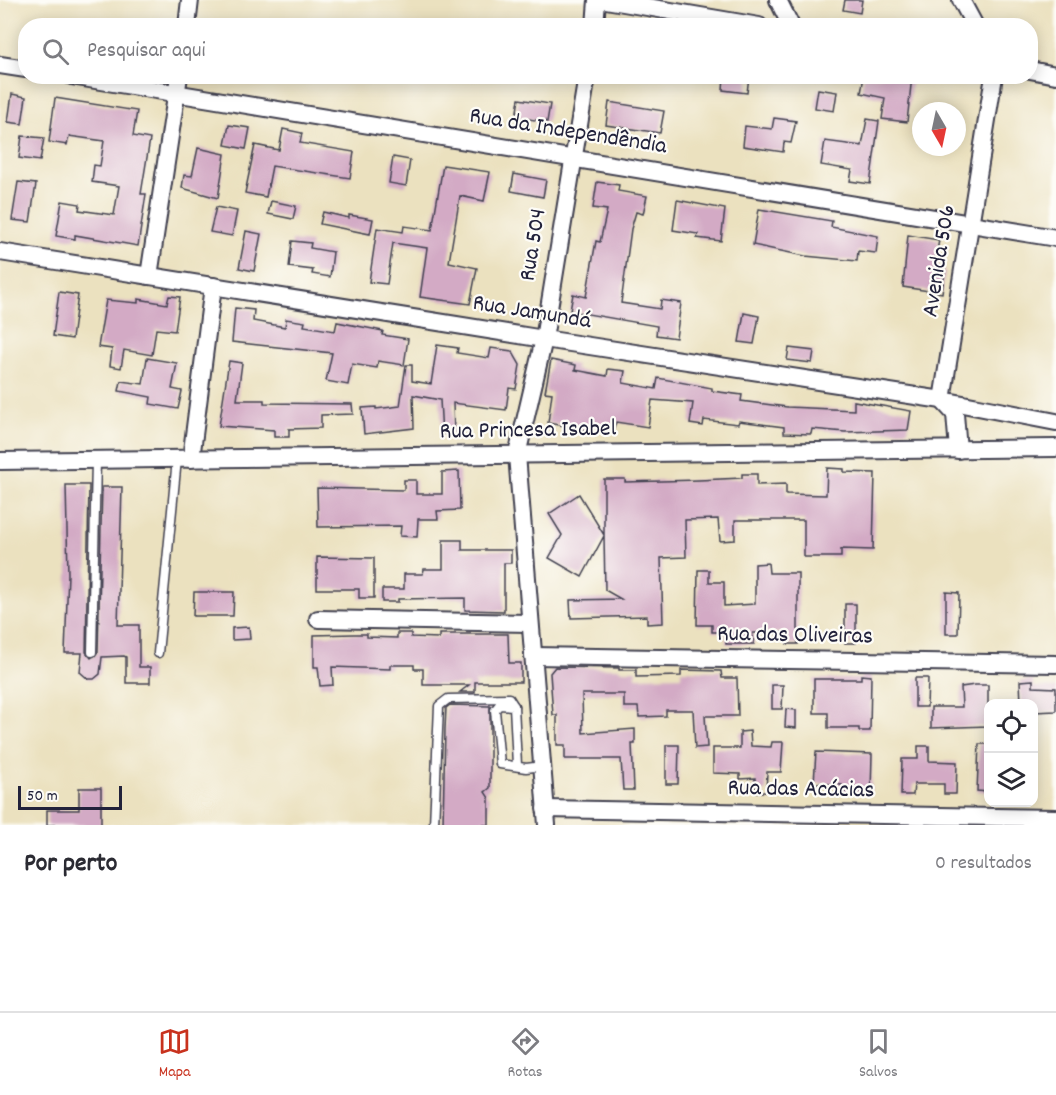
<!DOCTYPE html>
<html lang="pt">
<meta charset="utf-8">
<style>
body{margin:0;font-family:Dekko,sans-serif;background:#f2f2f3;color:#2b2b33}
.controls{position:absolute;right:18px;bottom:18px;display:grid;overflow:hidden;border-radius:12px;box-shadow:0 3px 15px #0003}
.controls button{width:54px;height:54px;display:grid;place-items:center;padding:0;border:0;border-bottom:2px solid #e1e1e2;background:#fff;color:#2b2b33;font:30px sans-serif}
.compass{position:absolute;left:912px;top:102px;width:54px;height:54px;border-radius:50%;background:#fff;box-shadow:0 3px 15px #0003;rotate:171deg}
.scale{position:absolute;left:18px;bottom:15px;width:104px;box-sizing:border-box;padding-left:6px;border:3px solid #22223b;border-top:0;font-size:16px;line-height:21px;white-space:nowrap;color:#22223b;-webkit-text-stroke:4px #fdfcf7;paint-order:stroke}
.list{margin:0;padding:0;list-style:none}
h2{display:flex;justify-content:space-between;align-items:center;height:78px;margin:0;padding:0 24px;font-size:26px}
h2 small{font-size:20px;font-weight:400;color:#7c7c81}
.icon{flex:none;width:33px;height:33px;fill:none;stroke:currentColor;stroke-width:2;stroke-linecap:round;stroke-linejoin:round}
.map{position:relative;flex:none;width:1056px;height:825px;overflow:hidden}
.search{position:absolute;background:#fff;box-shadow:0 3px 15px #0003;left:18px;right:18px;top:18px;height:66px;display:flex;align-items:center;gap:15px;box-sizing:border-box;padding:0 21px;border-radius:24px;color:#7c7c81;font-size:22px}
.sheet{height:186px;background:#fff}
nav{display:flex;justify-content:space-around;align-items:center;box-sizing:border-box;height:84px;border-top:2px solid #e1e1e2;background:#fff;font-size:16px;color:#7c7c81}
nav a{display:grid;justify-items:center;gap:3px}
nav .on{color:#c8321e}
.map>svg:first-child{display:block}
</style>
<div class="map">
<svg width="1056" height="825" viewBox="0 0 1056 825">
<rect width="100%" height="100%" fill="#fdfcf7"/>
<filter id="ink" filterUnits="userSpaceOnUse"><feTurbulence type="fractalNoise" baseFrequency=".0167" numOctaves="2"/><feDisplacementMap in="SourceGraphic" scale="12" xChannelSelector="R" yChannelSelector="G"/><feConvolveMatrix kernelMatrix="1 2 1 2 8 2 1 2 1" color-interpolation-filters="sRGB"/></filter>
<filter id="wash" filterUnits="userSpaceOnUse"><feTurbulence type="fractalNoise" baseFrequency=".008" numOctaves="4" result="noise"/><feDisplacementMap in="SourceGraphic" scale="24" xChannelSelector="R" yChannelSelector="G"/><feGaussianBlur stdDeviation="1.35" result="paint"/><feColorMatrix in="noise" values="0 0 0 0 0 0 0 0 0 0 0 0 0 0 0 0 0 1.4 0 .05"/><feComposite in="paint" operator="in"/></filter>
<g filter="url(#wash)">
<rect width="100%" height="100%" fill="#ebe1bf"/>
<g id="blocks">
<g fill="#d3aac5">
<path d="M845 0H862L860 13 843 10Z"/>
<path d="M724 76H749L747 93 723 90Z"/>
<path d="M864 76H912L907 122 882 119 885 98 861 93Z"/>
<path d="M818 89 837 92 834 111 815 108Z"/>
<path d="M12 94 26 97 22 124 8 122Z"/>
<path d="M55 98 137 111 133 136 150 139 141 194H146L138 246 75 235V239L56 236 62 201 80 204 79 210 114 215 119 186 92 182 94 165 100 166 104 141 69 136 67 145 49 142Z"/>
<path d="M519 99 550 104 547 122 516 117Z"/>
<path d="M609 102 664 111 660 133 606 125Z"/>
<path d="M774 118 796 121 791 143 784 142 783 152 743 146 745 126 772 129Z"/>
<path d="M867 119 879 121 870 184 850 181 852 170 821 165 825 141 862 146Z"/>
<path d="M229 125 250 128 246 149 225 145Z"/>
<path d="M283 129 302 133 300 143 354 152 350 178 272 166 266 197 245 193 255 145 279 150Z"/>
<path d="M22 136 44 138 40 161 19 158Z"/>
<path d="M198 148 225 154 218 198 182 188 184 175 192 176Z"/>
<path d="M393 157 410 160 406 186 389 183Z"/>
<path d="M443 165 490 172 484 201 460 196 449 262 477 268 470 304 420 297 427 248 393 243 387 284 369 282 377 228 403 232 404 226 432 230Z"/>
<path d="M514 174 546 180 543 197 511 191Z"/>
<path d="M18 182 36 184 30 222 12 220Z"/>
<path d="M597 182 619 185 618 191 647 196 643 214 636 212 631 229 621 303 660 309 661 300 681 303 676 338 656 335 657 326 570 311 573 294 586 297 596 241 600 242 607 210 593 208Z"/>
<path d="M677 200 725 209 721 241 697 238 698 234 673 230Z"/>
<path d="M271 201 296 206 293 219 268 214Z"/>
<path d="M216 207 237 211 232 236 210 232Z"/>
<path d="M759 209 832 221 831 227 878 236 876 253 858 251 857 261 805 256 753 245Z"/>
<path d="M323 212 349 218V215L373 219 370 234 320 224Z"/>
<path d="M246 231 261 234 254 271 239 268Z"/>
<path d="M908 235 939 240 934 268 945 270 942 293 903 287Z"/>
<path d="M292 241 311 243 310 248 333 252 330 277 312 274 313 270 289 267Z"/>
<path d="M59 292 78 295 72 339 53 336Z"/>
<path d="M169 296 180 297 175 331 156 329 152 355 124 350 121 368 110 366 112 349 98 347 106 300 138 303V299L167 304Z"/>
<path d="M235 308 254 310 253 321 285 327 286 319 305 322 304 326 335 331 337 322 383 331 382 335 408 339 404 365 378 361 377 368 352 364 348 385 326 381 332 353 232 342Z"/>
<path d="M744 313 759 316 754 344 739 342Z"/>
<path d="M437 345 458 348 457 353 489 358 491 348 512 351 520 365 516 389 509 388 506 410 453 403 454 433 442 434 440 400 413 395 414 428 364 434 362 408 376 407V409L400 406 406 365H412V381L431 384Z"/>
<path d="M789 348 814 351 812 363 787 360Z"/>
<path d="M147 358 177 363 172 389 182 391 178 409 150 404 151 397 119 391 121 381 143 384Z"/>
<path d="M551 360 576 365 575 370 607 376 608 369 625 371 623 383 656 389 658 378 712 388V391L742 395 741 401 787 407 854 410V401L911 411 908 430 845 432 812 429 811 434 784 433V427L739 421 738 424 704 420 703 426 690 424 693 403 652 400 648 427 616 422 614 429 591 425 590 431 548 423 552 393 545 392Z"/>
<path d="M229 361 242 363 237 400H264V403L352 404 353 414 321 415V428L289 429V437H274V430L219 426Z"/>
<path d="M827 468 844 469V472L875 473 873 550 841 549V557H804V520H735V540L720 541 718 519 685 520 686 557 661 558 663 623 647 624V616L571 618 570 600 621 599 605 590 604 536 582 577 549 558 562 535 549 514 579 494 604 535V479H625V482L699 480 742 478V474H757V485L786 484V494L826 495Z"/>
<path d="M459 471 460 510 437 511 438 519H418L417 537 400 536 401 526 318 527 317 488 404 490V480H416V494H442V472Z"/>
<path d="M66 485H89L86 652 91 658 98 652 102 487H122L118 625H139V667H150V683H126V657L124 656 102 657 100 674 94 679H88L80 672 82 653H65L68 574Z"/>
<path d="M443 540H462V550H511V563H504V611L465 610V598L398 599V602H382V589H404V574H423L424 569H443Z"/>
<path d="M317 557 374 558V598H359V589H317Z"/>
<path d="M768 563 769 573H798V644H787L786 633H753L754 644H726V632H712V625H697L698 570H709V582H724V606L755 604V564Z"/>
<path d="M194 592H234L233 616H193Z"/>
<path d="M946 592 959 593 958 634H946Z"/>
<rect x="845" y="604" width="11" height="39"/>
<path d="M249 627 250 639 232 640V628Z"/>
<path d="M397 633H411V637L439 638V634H508L509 663H521V682H475V692H460L469 685H423V669H414V665H390V669L332 667 333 685 320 686 318 667H314V635L354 634H367V637L397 638Z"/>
<path d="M555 667 619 668V670H636V677L681 676V670L721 671 722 678H737L738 716H705L707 747 695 748 693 710H666V716L639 717 638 707H624V694H582L583 733 635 729V744H632L634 790H623L621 759H565V745H557V715H553L550 673Z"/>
<path d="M861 675 871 676 870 731H859V728H828V713H814V679H861Z"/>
<path d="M915 678H928L927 707H915Z"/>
<path d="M1033 680V687L1056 688V711L1034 712V704H1021L1020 681Z"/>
<path d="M772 685H783L782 709H772Z"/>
<path d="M975 685H988V726L931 728V707H962L961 687Z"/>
<path d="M450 705 490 706V788L485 792 489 798V825H443L445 729 446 708Z"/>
<path d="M786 709 796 710V728L785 727Z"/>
<path d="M750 731 751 746 771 747 772 742H783L781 772H767L766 792H755V778L740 779V774L713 773V748H740V732Z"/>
<path d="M979 744H988V792L977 791Z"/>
<path d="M666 745H679L678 784H666Z"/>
<path d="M918 746H929V761L957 762 956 794H944V784H914L913 795H901L902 759H918Z"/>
<path d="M816 752 872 754 871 791 842 792V785L814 783Z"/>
<path d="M79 788H101V825H47V810H79Z"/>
</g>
</g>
</g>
<g filter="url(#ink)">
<use href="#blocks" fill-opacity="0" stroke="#403f4f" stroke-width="1.5"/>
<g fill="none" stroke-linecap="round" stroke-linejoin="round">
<g stroke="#403f4f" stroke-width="11">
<g id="lane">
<path d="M92 652 96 460"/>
<path d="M158 653 177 459"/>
<path d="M517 765 514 706 499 705 495 710 500 764 526 768 543 766"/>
<path d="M434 825 439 706 448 699 509 698 514 706"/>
</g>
</g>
<g stroke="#403f4f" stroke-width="20">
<g id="street">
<path d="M606 0 759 26"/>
<path d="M778 0 791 26"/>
<path d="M961 0 975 26"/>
<path d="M187 26 190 0"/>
<path d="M595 26 597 0"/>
<path d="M0 65 26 69"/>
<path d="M1030 70 1056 75"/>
<path d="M71 76 1056 238"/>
<path d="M0 252 544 339 942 400 1056 422"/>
<path d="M149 276 179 76"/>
<path d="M958 450 955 414 942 400 994 76"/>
<path d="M191 459 213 286"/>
<path d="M0 461 1056 448"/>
<path d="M318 619 530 623"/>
<path d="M533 656 1056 664"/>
<path d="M545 809 1056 818"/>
<path d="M547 825 517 455 544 339 587 76"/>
</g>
</g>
<use href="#lane" stroke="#fff" stroke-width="8"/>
<use href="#street" stroke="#fff" stroke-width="16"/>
</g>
</g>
<g text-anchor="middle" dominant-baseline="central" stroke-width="4.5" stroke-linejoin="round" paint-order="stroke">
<g font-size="24" fill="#22223b" stroke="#fdfcf7">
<text transform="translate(568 132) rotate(9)">Rua da Independêndia</text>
<text transform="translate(534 245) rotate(-81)">Rua 504</text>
<text transform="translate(940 261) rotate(-81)">Avenida 506</text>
<text transform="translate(532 313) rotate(9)">Rua Jamundá</text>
<text transform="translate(528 431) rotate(-1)">Rua Princesa Isabel</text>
<text transform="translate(795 636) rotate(1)">Rua das Oliveiras</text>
<text transform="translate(801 790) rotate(1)">Rua das Acácias</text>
</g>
</g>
</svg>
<div class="controls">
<button><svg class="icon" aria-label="locate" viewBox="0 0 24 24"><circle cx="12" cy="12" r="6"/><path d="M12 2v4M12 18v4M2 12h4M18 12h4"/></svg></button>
<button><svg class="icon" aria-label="layers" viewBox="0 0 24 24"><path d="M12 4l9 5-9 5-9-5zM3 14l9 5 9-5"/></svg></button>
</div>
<svg class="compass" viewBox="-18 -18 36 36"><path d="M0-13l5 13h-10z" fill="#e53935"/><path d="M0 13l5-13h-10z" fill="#7c7c81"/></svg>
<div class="scale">50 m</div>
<div class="search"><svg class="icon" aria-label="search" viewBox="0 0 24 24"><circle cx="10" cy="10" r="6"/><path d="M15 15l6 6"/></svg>Pesquisar aqui</div>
</div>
<section class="sheet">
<h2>Por perto<small>0 resultados</small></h2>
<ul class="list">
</ul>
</section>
<nav>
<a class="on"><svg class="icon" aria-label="map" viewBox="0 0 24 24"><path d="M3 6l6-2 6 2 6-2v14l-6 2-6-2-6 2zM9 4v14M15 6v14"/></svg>Mapa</a>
<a><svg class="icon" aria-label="directions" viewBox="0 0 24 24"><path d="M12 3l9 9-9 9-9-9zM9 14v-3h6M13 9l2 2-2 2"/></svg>Rotas</a>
<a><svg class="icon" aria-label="saved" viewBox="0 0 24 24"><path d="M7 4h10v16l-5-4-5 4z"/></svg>Salvos</a>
</nav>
